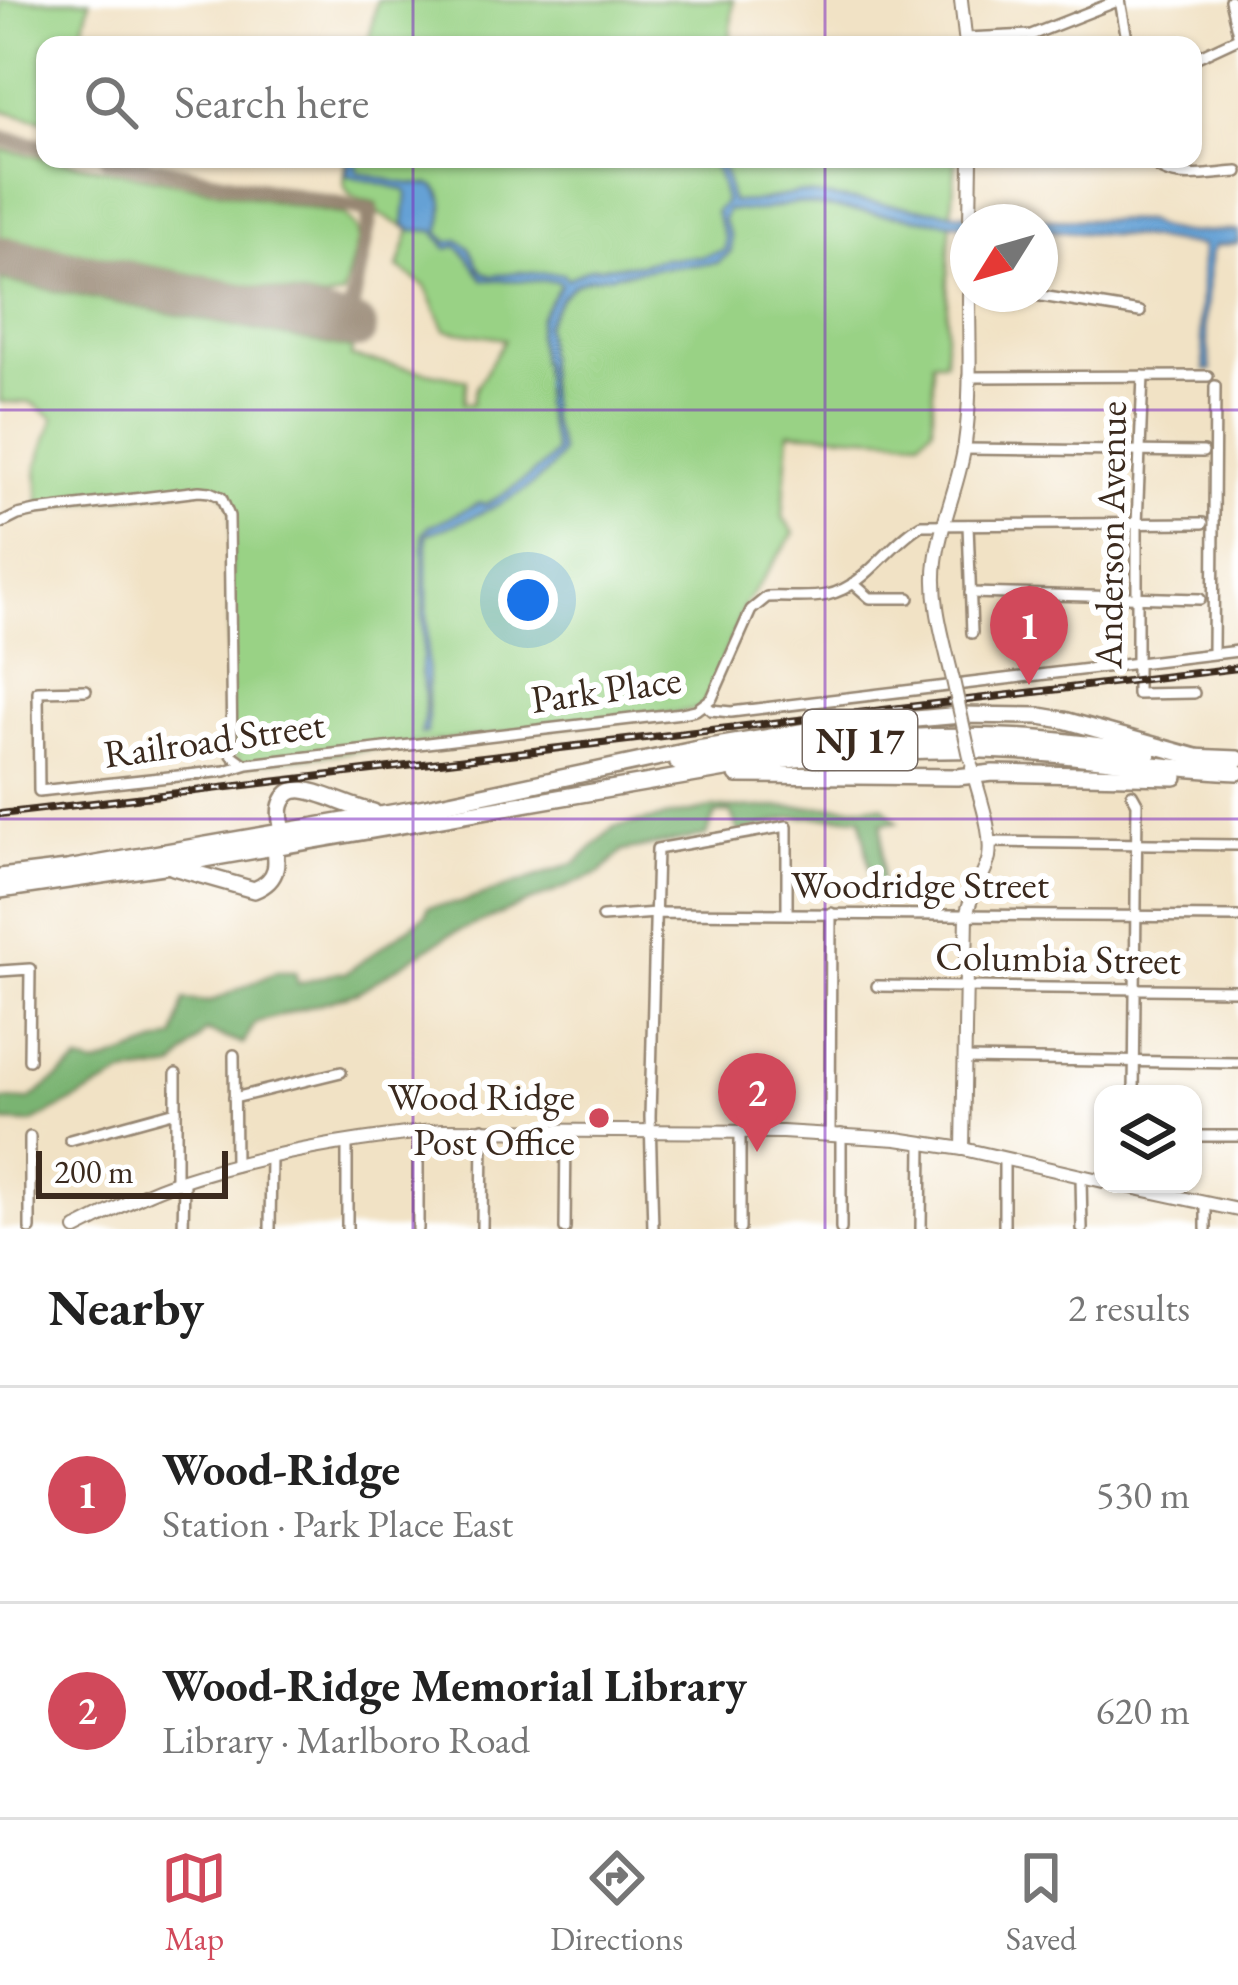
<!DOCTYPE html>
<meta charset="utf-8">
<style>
body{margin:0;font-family:"EB Garamond",serif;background:#f2f2f2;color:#222}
.controls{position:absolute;right:36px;bottom:36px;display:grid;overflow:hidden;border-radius:24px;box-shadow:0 3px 9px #0004}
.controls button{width:108px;height:108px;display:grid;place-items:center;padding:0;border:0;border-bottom:3px solid #e0e0e0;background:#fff;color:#222;font:60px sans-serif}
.compass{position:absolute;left:950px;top:204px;width:108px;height:108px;border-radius:50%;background:#fff;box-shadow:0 3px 9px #0004;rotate:233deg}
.scale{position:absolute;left:36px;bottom:30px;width:192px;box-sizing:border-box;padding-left:12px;border:6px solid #3b2a1e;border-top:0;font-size:33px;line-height:42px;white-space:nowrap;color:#3b2a1e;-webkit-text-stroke:9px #fff;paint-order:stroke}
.you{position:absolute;left:528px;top:600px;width:42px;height:42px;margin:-30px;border:9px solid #fff;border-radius:50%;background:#1a73e8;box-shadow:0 0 0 18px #1a73e833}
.badge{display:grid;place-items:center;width:78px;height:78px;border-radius:50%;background:#d1495b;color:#fff;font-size:39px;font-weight:700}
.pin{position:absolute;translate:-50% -99px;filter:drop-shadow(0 3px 6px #0008)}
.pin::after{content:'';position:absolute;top:63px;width:42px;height:36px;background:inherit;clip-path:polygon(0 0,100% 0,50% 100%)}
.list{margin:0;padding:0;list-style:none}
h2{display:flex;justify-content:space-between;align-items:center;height:156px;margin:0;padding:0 48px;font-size:51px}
h2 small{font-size:39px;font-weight:400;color:#767676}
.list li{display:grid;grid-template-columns:78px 1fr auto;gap:36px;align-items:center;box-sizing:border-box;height:216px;padding:0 48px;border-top:3px solid #e0e0e0}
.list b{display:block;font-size:45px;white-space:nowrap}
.list p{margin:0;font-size:39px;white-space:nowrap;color:#767676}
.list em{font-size:39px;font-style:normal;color:#767676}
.icon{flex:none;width:66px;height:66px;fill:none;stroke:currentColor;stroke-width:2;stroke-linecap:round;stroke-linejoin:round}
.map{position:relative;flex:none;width:1238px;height:1229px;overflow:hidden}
.search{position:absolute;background:#fff;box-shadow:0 3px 9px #0004;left:36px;right:36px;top:36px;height:132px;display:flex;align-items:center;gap:30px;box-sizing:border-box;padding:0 42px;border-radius:24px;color:#767676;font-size:45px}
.sheet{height:588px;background:#fff}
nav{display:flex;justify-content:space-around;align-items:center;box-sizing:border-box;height:168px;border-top:3px solid #e0e0e0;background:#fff;font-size:33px;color:#767676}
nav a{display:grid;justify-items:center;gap:6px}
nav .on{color:#d1495b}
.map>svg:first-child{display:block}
</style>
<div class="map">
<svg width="1238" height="1229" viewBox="0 0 1238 1229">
<rect width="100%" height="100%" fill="#fff"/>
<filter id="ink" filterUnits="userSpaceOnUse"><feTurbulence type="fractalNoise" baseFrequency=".00833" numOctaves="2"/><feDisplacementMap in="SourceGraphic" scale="24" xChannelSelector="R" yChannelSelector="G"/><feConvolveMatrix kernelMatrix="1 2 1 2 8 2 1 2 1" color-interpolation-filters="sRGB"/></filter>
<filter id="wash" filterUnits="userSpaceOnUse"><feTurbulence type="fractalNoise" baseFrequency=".004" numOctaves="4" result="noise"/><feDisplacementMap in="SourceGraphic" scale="48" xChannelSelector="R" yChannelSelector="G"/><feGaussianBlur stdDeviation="2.7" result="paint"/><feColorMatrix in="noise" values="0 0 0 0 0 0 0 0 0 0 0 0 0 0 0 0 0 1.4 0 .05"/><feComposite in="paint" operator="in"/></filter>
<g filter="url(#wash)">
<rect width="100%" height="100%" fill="#f1e2c5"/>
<g fill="#99d285" stroke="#6a7e52" stroke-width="3">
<path d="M0 0H90L79 45H45V121L0 110Z"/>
<path d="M377 0H733L730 45H368Z"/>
<path d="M0 149 344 215 356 228 358 239 343 295 324 300 0 237Z"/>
<path d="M347 159H956L949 247 945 361H933V427L920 439 789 432 783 517 794 533 745 605 705 704 696 710 241 765 227 742 232 504 215 485 39 508 37 466 54 418 32 403 0 402V280L352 349 351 357 467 380 463 403 472 404 476 388 505 339 445 330 425 286 398 268 410 230 379 214 377 204C343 196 341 193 347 159Z"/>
</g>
<path fill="#7ab472" stroke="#5a6f48" stroke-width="3" d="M883 806 898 822 882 823V885H872L861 817H793L739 833 730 812 715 814 706 836 623 851 600 873 449 935 358 992 255 1023 243 1044 206 1031 174 1068 124 1075 31 1123 0 1122V1100H29L79 1062 95 1066 175 1037 184 1000 210 1002 277 972H295L298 984 336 973H346L426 915 428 907 460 903 576 863 614 827 711 808Z"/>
<path fill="#65a1d5" stroke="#50667a" stroke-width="3" d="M349 159H356L358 172C377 177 396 183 415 184 421 185 429 183 434 186 447 193 444 219 439 231L447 242 458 240C462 243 467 245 470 249 477 260 477 272 492 276L517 272 563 274 567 279 591 268 640 264 665 258 700 257 725 250V238L715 212 725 202 720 181 711 159H718C728 172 726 187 732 202L760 201 798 193 996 218 1146 221C1182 241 1201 229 1238 231V243L1215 246 1211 254 1205 321 1211 370H1205L1200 321 1202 246 1137 237 1040 230V222H968V225L796 203 757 211 727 210 723 220 731 236V252L717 263 654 268 588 279 575 284 561 298 545 325 550 416 561 452C544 491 466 521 427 534L428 721 427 733 421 734C424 721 426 703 424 689 422 675 418 672 423 657V533L430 526 480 503 485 505C503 495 545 468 555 452L543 403V374L537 336 539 319 561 284 557 281 484 280C474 269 468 253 456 246L447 249 434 231 411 230 404 224 407 193 405 190 346 175Z"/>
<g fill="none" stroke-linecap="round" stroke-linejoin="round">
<g stroke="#968672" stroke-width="16">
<path d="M0 138 45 147"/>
<path d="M108 159 371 211 348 326"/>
</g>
<path stroke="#968672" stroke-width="42" d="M0 257 356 328"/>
</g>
</g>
<g filter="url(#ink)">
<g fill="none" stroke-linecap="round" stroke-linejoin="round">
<g stroke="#968672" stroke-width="14">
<g id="minor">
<path d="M1230 0 1238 34"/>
<path d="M966 38 1031 35 1120 0 1128 45"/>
<path d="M1193 59 1238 38"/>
<path d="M1150 159C1167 185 1211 173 1238 172"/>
<path d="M1029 294 1140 312"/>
<path d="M1143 376 1137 525V694L1194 693"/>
<path d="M968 377 1208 376"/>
<path d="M964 449 1203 452"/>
<path d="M0 524 18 515 36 511 199 491 210 492 221 497 229 516 232 755 243 763"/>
<path d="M968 525 972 633"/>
<path d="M853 583 870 598H909"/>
<path d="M970 593 1200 599"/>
<path d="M1213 653 1215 386"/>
<path d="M86 690 38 691 39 791 225 771 248 764 682 713 696 710 712 698 751 610 767 597C787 596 808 599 827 595 867 586 887 545 921 525L1203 523"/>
<path d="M705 704 711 710 731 712 1238 651"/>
<path d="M1132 794 1137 803 1134 1094"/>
<path d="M989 842 1238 845"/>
<path d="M602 917 656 913 1238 917"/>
<path d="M0 971 30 969 29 1060"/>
<path d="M877 986 1238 990"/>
<path d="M234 1055 235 1166"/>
<path d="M965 1059 1238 1063"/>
<path d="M234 1098 341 1072"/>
<path d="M418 1132V1229"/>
<path d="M740 1132V1229"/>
<path d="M830 1134 831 913"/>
<path d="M841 1134V1229"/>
<path d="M1193 1136H1238"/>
<path d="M30 1137V1229"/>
<path d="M70 1140 176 1111"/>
<path d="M1081 1176 1082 1229"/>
<path d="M176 1182V1074"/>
<path d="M1206 1204V1229"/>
<path d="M183 1229 184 1180"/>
<path d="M270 1229 271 1157"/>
<path d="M347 1229V1142"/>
<path d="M482 1229 483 1128"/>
<path d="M565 1229 566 1130"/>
<path d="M653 1229 650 1117 657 849 787 826V913"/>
<path d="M921 1229 922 1142"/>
<path d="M1004 1229V1159"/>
</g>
</g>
<g stroke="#968672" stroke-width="16">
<g id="major">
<path d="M961 0 966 45"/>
<path d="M970 222 971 159"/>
<path d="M953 680C944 641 931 601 936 561 941 520 960 483 965 443 972 394 969 343 969 294"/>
<path d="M963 1149 967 913C971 891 985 877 989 857 993 829 978 794 972 767"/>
<path d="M1117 1184 1238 1210"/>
<path d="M76 1229C109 1213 142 1193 177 1182 262 1154 352 1139 442 1130L782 1132 897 1139 963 1149 1103 1181"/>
</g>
</g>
<g stroke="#968672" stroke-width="20">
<g id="highway">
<path d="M1191 757 1238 759"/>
<path d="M678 763C785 746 892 733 1001 737 1051 738 1100 746 1149 752"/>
<path d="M737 775 957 777 993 773 1175 777"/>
<path d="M286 839C282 828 277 812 283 801 286 795 291 790 298 790 313 788 354 809 373 812"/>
<path d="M173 867 254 890C280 880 278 862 273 838"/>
<path d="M0 877 67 869 426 807 698 749 836 726 961 715 1040 716 1064 720 1196 757"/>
<path d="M0 890 170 865 766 762C846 754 927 747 1007 751 1084 754 1161 769 1238 772"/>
</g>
</g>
<use href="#minor" stroke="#fff" stroke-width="9"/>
<use href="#major" stroke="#fff" stroke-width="12"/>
<use href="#highway" stroke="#fff" stroke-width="15"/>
<g stroke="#3b2a1e" stroke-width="8">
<path id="rail" d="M0 814 1238 668"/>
</g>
<use href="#rail" stroke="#fff" stroke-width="3" stroke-dasharray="9" stroke-linecap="butt"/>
<g stroke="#968672" stroke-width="16" stroke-linecap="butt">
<path id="major-bridge" d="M953 680 971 761"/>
</g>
<use href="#major-bridge" stroke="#fff" stroke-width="12"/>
</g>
</g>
<path fill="none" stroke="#7b2cbf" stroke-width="3" stroke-opacity="0.55" d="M413 0V45M825 0V45M413 159V1229M825 159V1229M0 410H1238M0 819H1238"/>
<circle fill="#d1495b" stroke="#fff" stroke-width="4.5" cx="599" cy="1118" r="12"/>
<g text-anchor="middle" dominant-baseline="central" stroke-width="12" stroke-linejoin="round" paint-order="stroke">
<rect fill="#fff" stroke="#766a62" stroke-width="3" x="803" y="710" width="114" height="60" rx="9"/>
<g font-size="36" font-weight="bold" fill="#3b2a1e">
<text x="860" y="740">NJ 17</text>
</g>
<g font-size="39" fill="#3b2a1e" stroke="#fff">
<text transform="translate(1110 535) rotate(-89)">Anderson Avenue</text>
<text transform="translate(606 689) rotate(-8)">Park Place</text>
<text transform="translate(214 739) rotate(-8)">Railroad Street</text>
<text x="920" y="884">Woodridge Street</text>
<text transform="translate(1058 958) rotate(1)">Columbia Street</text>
</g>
<g font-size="39" fill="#3b2a1e" stroke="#fff" text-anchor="end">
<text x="575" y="1096">Wood Ridge<tspan x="575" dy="45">Post Office</tspan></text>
</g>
</g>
</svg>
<div class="controls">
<button><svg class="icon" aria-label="layers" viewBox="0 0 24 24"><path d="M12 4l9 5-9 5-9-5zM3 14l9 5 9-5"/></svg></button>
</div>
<svg class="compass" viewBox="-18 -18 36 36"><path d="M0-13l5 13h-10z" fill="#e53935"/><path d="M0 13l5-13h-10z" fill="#767676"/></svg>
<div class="scale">200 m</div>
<div class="you"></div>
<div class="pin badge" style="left:1029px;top:685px">1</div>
<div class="pin badge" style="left:757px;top:1152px">2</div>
<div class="search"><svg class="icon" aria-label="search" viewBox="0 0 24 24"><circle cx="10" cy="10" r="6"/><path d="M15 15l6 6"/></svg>Search here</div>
</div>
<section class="sheet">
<h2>Nearby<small>2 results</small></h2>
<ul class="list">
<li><span class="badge">1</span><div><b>Wood-Ridge</b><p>Station · Park Place East</p></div><em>530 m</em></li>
<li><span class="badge">2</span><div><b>Wood-Ridge Memorial Library</b><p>Library · Marlboro Road</p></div><em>620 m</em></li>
</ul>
</section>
<nav>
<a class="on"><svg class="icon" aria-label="map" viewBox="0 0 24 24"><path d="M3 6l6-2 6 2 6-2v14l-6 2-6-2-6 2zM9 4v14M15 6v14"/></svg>Map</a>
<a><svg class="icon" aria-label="directions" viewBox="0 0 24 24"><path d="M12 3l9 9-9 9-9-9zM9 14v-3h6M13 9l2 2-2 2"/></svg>Directions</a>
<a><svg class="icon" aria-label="saved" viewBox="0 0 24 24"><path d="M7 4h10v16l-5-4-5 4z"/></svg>Saved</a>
</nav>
